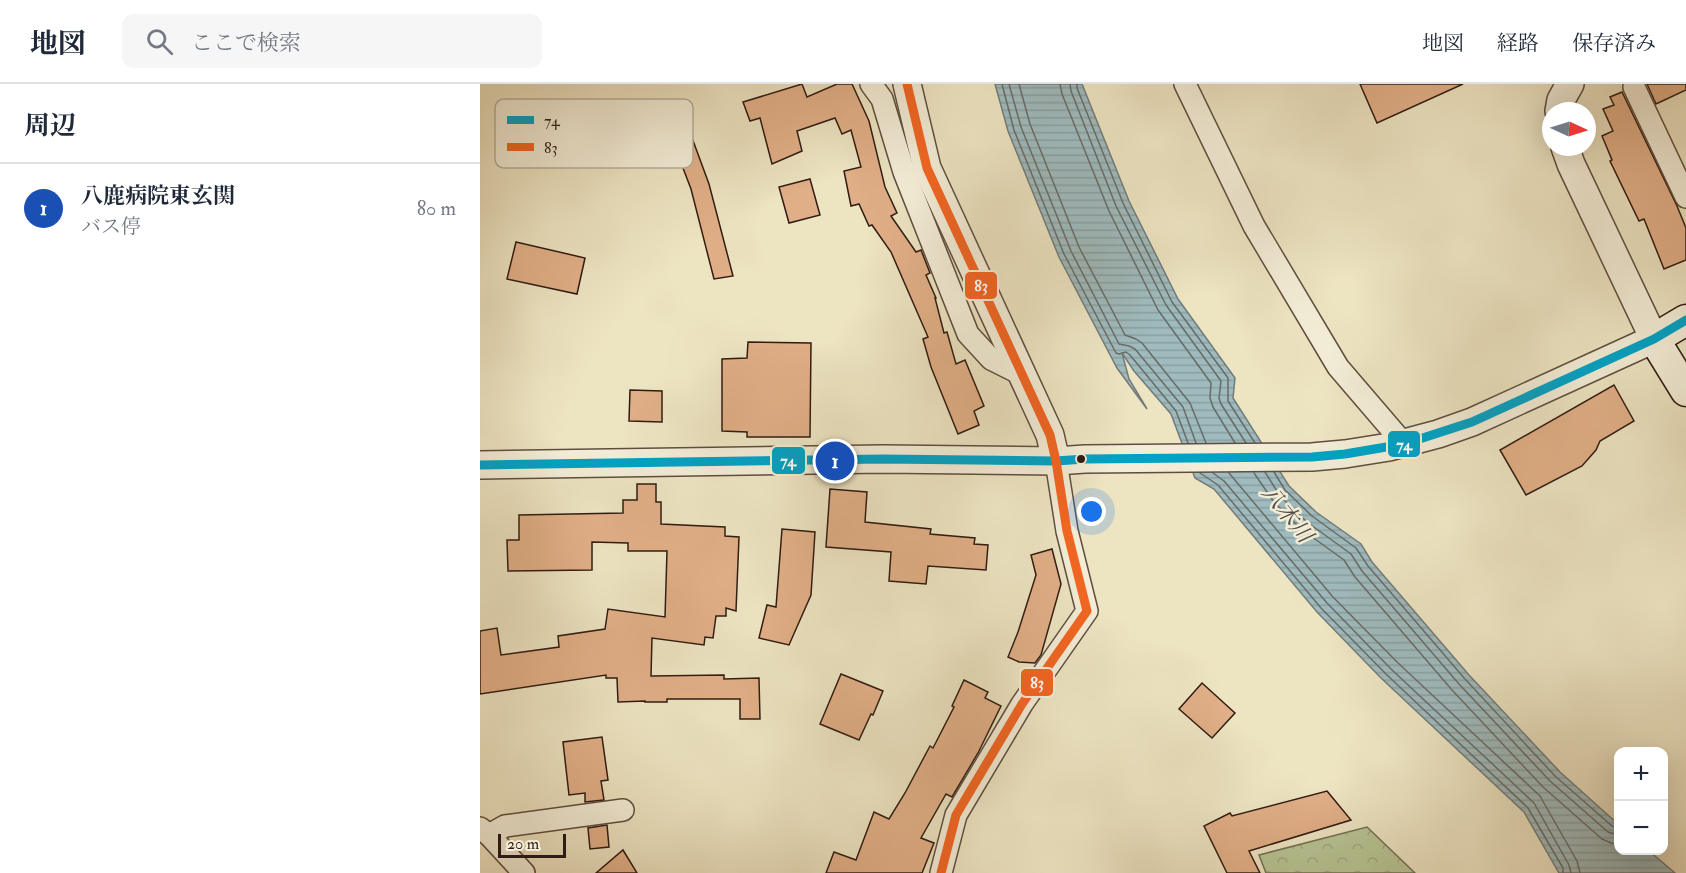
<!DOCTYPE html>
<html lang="ja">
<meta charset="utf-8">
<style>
body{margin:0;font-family:"IM FELL Double Pica","Noto Serif JP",serif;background:#f6f6f7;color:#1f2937}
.controls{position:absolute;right:18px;bottom:18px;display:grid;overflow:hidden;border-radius:12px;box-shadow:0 6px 24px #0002}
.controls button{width:54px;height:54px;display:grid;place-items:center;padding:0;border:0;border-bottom:2px solid #e0e1e3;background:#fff;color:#1f2937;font:30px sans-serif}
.compass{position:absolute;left:1062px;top:18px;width:54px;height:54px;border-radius:50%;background:#fff;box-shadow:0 6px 24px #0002;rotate:94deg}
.scale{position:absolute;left:18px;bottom:15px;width:68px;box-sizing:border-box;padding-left:6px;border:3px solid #301c13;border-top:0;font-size:16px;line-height:21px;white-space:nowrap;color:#301c13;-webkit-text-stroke:4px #f3edd7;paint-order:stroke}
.you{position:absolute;left:612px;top:428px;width:21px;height:21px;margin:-15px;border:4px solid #fff;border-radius:50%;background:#1a73e8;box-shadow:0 0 0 9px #1a73e833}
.badge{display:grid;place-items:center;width:39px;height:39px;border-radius:50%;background:#2563eb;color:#fff;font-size:20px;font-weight:700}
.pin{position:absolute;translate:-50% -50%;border:3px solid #fff;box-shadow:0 2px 6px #0006}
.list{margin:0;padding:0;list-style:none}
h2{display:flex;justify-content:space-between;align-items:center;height:78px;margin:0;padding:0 24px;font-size:26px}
h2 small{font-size:20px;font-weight:400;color:#747a83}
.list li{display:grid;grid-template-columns:39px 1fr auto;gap:18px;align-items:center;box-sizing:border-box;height:90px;padding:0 24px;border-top:2px solid #e0e1e3}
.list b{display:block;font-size:22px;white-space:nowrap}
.list p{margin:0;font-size:20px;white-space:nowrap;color:#747a83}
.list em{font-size:20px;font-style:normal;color:#747a83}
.icon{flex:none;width:33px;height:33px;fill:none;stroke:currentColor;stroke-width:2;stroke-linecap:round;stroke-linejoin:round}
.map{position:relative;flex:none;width:1206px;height:789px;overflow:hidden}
header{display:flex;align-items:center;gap:36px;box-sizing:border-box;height:84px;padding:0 30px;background:#fff;border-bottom:2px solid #e0e1e3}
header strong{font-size:28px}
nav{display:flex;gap:33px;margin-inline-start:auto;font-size:21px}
.search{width:420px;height:54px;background:#f6f6f7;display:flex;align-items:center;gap:15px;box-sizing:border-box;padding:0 21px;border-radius:12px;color:#747a83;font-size:22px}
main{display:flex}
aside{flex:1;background:#fff}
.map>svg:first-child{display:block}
</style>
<header>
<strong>地図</strong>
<div class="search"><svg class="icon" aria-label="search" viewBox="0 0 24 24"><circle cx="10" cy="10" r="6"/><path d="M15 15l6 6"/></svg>ここで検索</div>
<nav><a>地図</a><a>経路</a><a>保存済み</a></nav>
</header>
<main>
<aside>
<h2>周辺<small></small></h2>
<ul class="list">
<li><span class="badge" style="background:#1a4fb4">1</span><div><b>八鹿病院東玄関</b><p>バス停</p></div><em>80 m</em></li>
</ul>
</aside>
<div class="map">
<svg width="1206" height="789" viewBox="0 0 1206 789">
<defs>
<pattern id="park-crowns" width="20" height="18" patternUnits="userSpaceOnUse" patternTransform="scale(1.5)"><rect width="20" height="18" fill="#b7c494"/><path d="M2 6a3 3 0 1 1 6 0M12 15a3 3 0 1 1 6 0" fill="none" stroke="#9ea87f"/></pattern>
<pattern id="water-rules" width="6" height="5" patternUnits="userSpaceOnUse" patternTransform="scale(1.5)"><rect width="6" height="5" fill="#9fbbbe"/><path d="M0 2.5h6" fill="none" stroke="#89a0a2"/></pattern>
</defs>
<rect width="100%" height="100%" fill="#ede4c2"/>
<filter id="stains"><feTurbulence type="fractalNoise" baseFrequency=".00333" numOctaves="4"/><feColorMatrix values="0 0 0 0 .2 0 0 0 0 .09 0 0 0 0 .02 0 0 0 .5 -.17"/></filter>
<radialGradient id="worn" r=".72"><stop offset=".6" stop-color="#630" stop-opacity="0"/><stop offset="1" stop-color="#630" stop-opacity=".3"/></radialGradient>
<path fill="url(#park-crowns)" stroke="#747054" stroke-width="1.5" d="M887 743 935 789H786L779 771Z"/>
<path fill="url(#water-rules)" stroke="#737b7a" stroke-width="1.5" d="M515 0H602L649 117 698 215 755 294 753 314 809 402 836 428 881 460 892 478 989 591 1080 688 1138 740V766L1169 767 1195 789H1079L1044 728 901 594 837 528 734 405 715 394 691 330 654 287 642 269 649 295 667 325 637 284 579 173 528 47Z"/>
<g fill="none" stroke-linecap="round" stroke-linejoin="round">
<g stroke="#686c68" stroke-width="1.5">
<path d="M522 0 534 46 584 170 636 269 639 270 646 268 650 271 696 327 708 359"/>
<path d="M529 0 541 43 591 167 639 260 649 262 655 265 703 323 716 359"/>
<path d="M539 0 550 40 599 163 645 251 656 255 662 259 710 319 726 359"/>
<path d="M580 0 582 10 629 127 678 226 731 299 730 314 733 323 755 359"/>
<path d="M590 0 591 7 636 122 686 221 741 297 739 314 741 320 766 359"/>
<path d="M597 0V4L643 119 692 218 748 294V317L775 359"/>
<path d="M785 388 800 412 827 438 871 470 882 487 979 600 1070 697 1128 748 1138 751"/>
<path d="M794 388 805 406 832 432 876 464 888 482 985 595 1075 692 1132 742 1138 744"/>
<path d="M720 389 738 401 841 524 906 590 1048 724 1083 784V789"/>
<path d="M733 389 744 397 847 519 911 585 1054 719 1089 781 1091 789"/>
<path d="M749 389 853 513 917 578 1060 712 1097 777 1100 789"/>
<path d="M774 389 794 418 821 445 864 476 875 493 972 606 1063 703 1122 755 1131 759 1138 760"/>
</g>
</g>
<g fill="#e1af87" stroke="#301c13" stroke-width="1.5">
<path d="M322 0 327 13 357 0H372L389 37 405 103 417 129 411 132 436 168 441 166 450 189 446 191 456 214H455L464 249 467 248 476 280 485 276 504 322 494 327 499 341 478 350 451 283 443 255 448 253 411 168 392 141 389 142 379 120 371 122 364 87 381 83 371 46 362 50 355 34 317 47 322 67 292 80 280 34 270 37 263 18Z"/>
<path d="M880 0H983L897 39Z"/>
<path d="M1167 0H1206V6L1176 20Z"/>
<path d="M1142 8 1197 122 1206 144V176L1184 185 1164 135 1159 137 1130 77 1132 76 1122 52 1133 47 1123 25 1134 21 1130 13Z"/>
<path d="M208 43 229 100 253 192 234 195 211 105 190 50Z"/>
<path d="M330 95 340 131 309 139 299 103Z"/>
<path d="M36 158 105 174 97 210 27 195Z"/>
<path d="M268 258 331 259 330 353H267V348L242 347V275L267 274Z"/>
<path d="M1134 301 1154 337 1120 357 1116 366 1102 382 1046 411 1020 366Z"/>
<path d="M150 306 182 307V338L149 337Z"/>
<path d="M157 400H176V418H181V440L245 443V452L259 453 256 527 246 524V532H236L233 554 225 553 224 561 172 554 171 592 244 591V595L279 594 280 635H260V615H187V618H165V617L138 618 137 594H126V591L0 610V547L17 544 21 571 79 563 78 552 125 545 128 525 185 533 187 467H148V459L112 458V486L28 487 27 456H39V431L143 429V416H157Z"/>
<path d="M350 405 387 408 385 438 451 445 450 450 495 454 494 460 508 461 506 486 448 482 446 500 409 497 411 468 346 463Z"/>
<path d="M302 445 335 448 331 511 309 561 279 554 287 521 296 523Z"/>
<path d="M572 465 581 500 561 571 555 579 539 578 528 573 538 548 556 491 551 471Z"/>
<path d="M361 590 403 607 393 631 391 630 379 656 340 640Z"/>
<path d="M484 596 508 608 505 614 521 622 498 669 472 713 466 710 441 754 454 759 442 789H346L354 768 376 776 394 728 409 735 425 709 450 662 453 664 474 623 472 622Z"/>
<path d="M722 599 755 629 732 654 699 625Z"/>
<path d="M122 653 128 696 121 697 124 716 105 718V709L89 711 83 658Z"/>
<path d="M847 707 871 736 769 767 780 789H747L724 742 750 729 752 732Z"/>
<path d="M127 741 129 763 110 765 108 744Z"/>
<path d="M143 766 157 789H116Z"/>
</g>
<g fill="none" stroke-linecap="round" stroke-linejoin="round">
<g stroke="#5f4e3f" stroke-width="24">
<g id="minor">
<path d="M391 0 402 15 424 88 488 250 511 275 541 290"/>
<path d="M705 0 774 142 858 283 924 360"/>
<path d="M1154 3 1206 113"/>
<path d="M0 744 9 751 44 789"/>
<path d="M9 751 25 742 143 726"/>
<path d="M461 789 476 731 542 620 607 527 587 447 576 377"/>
</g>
</g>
<g stroke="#5f4e3f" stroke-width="30">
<g id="tertiary">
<path d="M427 0 447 84 570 351 576 377"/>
<path d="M1079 27 1081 16 1090 0"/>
<path d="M0 381 403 375 576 377 605 375 832 373 865 370 909 363 958 350 992 338 1174 255 1091 80 1085 63"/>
</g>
</g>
<g stroke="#301c13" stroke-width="33">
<path id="secondary" d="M1206 236 1174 255 1206 307"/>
</g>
<use href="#minor" stroke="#f3edd7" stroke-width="21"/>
<use href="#tertiary" stroke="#f3edd7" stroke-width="27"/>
<use href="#secondary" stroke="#f3edd7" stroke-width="30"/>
<g stroke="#f3edd7" stroke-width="14">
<path id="bus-1" d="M0 381 403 375 576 377 605 375 832 373 865 370 924 360 992 338 1174 255 1206 236"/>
</g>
<g stroke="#f3edd7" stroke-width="14">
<path id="bus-2" d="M427 0 447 84 570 351 576 377 587 447 607 527 542 620 476 731 461 789"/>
</g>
<use href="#bus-1" stroke="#02a2c5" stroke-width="9"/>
<use href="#bus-2" stroke="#f26522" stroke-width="9"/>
</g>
<circle fill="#301c13" stroke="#f3edd7" stroke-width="2" cx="601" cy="375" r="5"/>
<g text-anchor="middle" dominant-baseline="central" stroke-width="5" stroke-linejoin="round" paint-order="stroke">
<g font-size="22" font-style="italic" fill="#514c46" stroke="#f3edd7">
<text transform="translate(807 430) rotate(51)">八木川</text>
</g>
</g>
<rect x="15" y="15" width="198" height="69" rx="9" fill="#f3edd7" stroke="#b8ae9c" stroke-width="1.5"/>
<rect x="27" y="32" width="27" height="8" fill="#02a2c5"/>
<rect x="27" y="59" width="27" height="8" fill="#f26522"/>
<g font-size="16" fill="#301c13">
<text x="64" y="42">74</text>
<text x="64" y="69">83</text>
</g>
<g stroke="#f3edd7" stroke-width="2">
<rect x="484" y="187" width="34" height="29" rx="6" fill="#f26522"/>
<rect x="907" y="346" width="34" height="28" rx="6" fill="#02a2c5"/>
<rect x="291" y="362" width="35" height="29" rx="6" fill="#02a2c5"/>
<rect x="540" y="584" width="34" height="29" rx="6" fill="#f26522"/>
</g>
<g font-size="16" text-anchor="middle" font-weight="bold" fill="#fff">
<text x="501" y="207">83</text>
<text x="924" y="366">74</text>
<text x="308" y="382">74</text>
<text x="557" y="604">83</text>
</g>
<rect width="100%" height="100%" filter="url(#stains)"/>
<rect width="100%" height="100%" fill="url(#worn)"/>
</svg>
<div class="controls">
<button>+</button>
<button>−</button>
</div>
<svg class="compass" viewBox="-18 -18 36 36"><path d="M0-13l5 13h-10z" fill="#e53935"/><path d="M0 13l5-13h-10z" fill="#747a83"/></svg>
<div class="scale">20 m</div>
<div class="you"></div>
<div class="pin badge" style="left:355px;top:377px;background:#1a4fb4">1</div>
</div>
</main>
